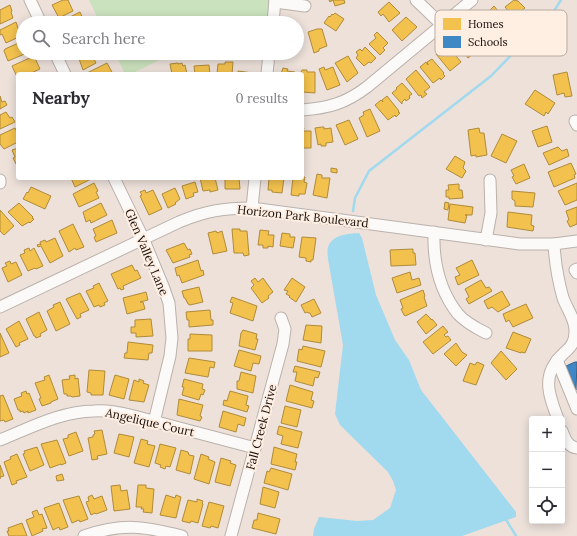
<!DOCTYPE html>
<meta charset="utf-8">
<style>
body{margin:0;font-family:Lora,serif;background:#f7f7f7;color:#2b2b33}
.controls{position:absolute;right:12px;bottom:12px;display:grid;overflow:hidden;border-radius:4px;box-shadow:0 2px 10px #0003}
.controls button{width:36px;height:36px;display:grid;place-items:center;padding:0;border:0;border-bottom:1px solid #e1e1e2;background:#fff;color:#2b2b33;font:20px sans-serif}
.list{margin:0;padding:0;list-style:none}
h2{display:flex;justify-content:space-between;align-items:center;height:52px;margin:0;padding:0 16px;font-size:17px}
h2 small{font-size:13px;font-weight:400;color:#7c7c81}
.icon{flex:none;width:22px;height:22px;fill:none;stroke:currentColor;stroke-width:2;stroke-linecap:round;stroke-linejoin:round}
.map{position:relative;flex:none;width:577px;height:536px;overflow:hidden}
.search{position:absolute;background:#fff;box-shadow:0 2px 10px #0003;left:16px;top:16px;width:288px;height:44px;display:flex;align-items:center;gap:10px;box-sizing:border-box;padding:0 14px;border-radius:22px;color:#7c7c81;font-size:15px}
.panel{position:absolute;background:#fff;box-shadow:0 2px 10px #0003;left:16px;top:72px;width:288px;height:108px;border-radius:4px}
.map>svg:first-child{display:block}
</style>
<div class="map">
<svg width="577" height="536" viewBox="0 0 577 536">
<rect width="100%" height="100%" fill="#ede1da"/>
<g fill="#cbe2be">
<path d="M89 0H270L268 23H100Z"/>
<path d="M115 53H174L131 74H125Z"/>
</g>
<path fill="#a1d9ee" d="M359 233 362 238 376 295 395 340 409 360 421 390 516 512V517L462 536H313L314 529 319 517 357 521 373 520 390 508 396 490 393 481 388 472 340 425 335 414 343 345 328 259C328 256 327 250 328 247 333 234 348 234 359 233Z"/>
<g fill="#f2c14e" stroke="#b08b39">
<path d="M63 0H68L73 11 59 18 52 5Z"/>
<path d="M329 0H344L345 3 335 6 333 0 330 2Z"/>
<path d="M514 0 518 1 525 8 520 12 522 14 517 18 516 16 514 18 505 7Z"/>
<path d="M389 2 400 13 389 22 383 14 381 16 378 12Z"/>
<path d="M10 5 12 11 11 12 13 18 0 24V10Z"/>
<path d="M494 6 507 22 505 24 507 26 504 28 501 27 505 31 503 34 501 32 499 34 484 16Z"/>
<path d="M80 12 85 23H65L64 20Z"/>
<path d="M335 13 344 19 336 31 324 23 329 16 330 17 332 14 333 15Z"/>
<path d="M406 17 417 27 402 41 392 30Z"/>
<path d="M16 22 19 31 22 29 23 35 6 43 2 34 0 35V30Z"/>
<path d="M317 29H322L327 46 319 49V51L314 53 308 32Z"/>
<path d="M464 30 480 49 468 58 453 39Z"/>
<path d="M377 32 388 43 383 48 385 50 380 55 369 44 376 38 374 35Z"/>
<path d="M297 34H302L300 47 297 46Z"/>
<path d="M23 41V53H27L8 61 4 51 5 49Z"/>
<path d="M447 45 461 62 450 71 436 54Z"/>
<path d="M365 47 376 58 371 63 369 62 364 66 356 58 358 55 356 52 360 49 362 51Z"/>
<path d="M84 53H91L96 63 83 70 78 56Z"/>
<path d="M34 56 40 69 29 74H18V79L12 66Z"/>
<path d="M348 56 358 73 347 82 335 63Z"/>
<path d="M432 59 444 73 443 74 445 76 441 80 440 78 433 83 420 67 426 62 428 65 427 62Z"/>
<path d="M225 62H233L232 74H217L218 64H225Z"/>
<path d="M107 63 113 74H87V73Z"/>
<path d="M178 63V64L182 63 183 66 185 65 187 74H172L170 64Z"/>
<path d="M209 65 210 74H195L194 66Z"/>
<path d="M324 67 325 70 333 67 340 85 327 90 319 69Z"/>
<path d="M283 68 288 69 287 71 295 72V74H281Z"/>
<path d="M302 70H307V72H315V93L302 92V74H301V72Z"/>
<path d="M416 70 430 87 424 92 427 94 422 98 421 95 419 96 406 79Z"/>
<path d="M238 71 253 73V74H238Z"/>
<path d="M567 72 572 96 565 97 564 93 557 95 553 75Z"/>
<path d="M402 83 412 94 409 96 410 98 406 101 405 99 402 102V104L392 93 397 89 396 88Z"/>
<path d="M535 90 555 103 548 114 546 112 544 116 525 104Z"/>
<path d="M0 96 2 102 5 101 7 105 0 109Z"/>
<path d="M387 96 399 111 398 112 400 113 396 117 395 115 388 120 375 105 381 100 383 102 382 100Z"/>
<path d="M370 109 380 131 367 137 359 118 364 115 363 112Z"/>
<path d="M6 112 10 118 12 117 15 122 0 129V115Z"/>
<path d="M349 120 358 139 345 145 336 125Z"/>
<path d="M547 126 552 142 538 147 532 131Z"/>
<path d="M322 127H324V129L331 128 333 142 326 143V146H321V144L318 145 315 128Z"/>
<path d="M15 128 18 134V142L4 149 0 144V135Z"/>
<path d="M302 128H304L303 131H311V148H302Z"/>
<path d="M479 128 480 133H484L487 155 476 157V155L471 156 468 130Z"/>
<path d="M502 134 517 141 506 163 491 156Z"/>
<path d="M558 147 562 151 567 149 569 156 549 165 543 153Z"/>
<path d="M18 148V163L16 164 13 158 15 157 12 150Z"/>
<path d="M455 156 465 162 463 168 466 171 462 178 446 169Z"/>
<path d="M571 163 576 174 574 175 575 178 554 187 548 172Z"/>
<path d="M524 164 530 178 516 184 512 177 514 176 511 170Z"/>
<path d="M331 168 337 169V173L331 172Z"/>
<path d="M317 174 322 175V178H330L327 198 313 195Z"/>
<path d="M302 177H305L304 182 307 183 305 194H299V196L291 195 293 178H302Z"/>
<path d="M71 178H90L91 179 75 187Z"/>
<path d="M200 178H215L218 190 210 192V190L203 191Z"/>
<path d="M225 178H239L240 189H225Z"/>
<path d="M269 178H284L282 193 272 192V190H268Z"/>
<path d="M195 182 198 192 193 193 194 196 186 199 182 186Z"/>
<path d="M94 183 98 191 96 192 99 198 79 207 73 194Z"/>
<path d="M577 183V200L565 205 558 191Z"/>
<path d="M459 184V190H462L463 198 449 199V197H446V190H449L448 185Z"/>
<path d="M31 187 51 196 45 209 23 199 27 192 28 193Z"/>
<path d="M175 188 180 199 175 203 176 204 168 208 162 194Z"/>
<path d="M145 190 146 193 153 190 162 209 149 215 140 196 142 195 140 192Z"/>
<path d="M512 191 535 193 533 207 515 206V201L512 199Z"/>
<path d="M445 202 449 203 448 210 444 209Z"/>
<path d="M19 203 33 217 32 218 34 219 30 223 29 222 22 226 8 212Z"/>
<path d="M101 203 107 215 91 223 90 220 86 222 83 212Z"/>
<path d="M450 204 473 207 472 215H465H467L465 223 448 220Z"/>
<path d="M577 207V224L570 227 567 221 569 220 566 211Z"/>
<path d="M0 210 14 226 4 235 0 231Z"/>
<path d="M508 212 532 215 531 225 534 226 533 231 507 227Z"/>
<path d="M112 220 117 233 96 242 94 237 96 236 93 229Z"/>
<path d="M73 224 84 247 76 250 75 248 69 252 59 231Z"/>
<path d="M232 229H240V231H247L249 255 244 256 243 253H234Z"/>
<path d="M260 230 269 231 268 235H274L273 247 268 246V248H263V245H258Z"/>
<path d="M216 231 217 233 222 231 227 251 213 254 208 233Z"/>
<path d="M282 233 290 234V237H295L293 248 280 246Z"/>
<path d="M302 237 316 238 313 260H311V262L306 261V258L299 257Z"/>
<path d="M55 238 63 256 50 263 41 246 38 247 37 245 40 244 41 245 40 242 45 240 46 242Z"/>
<path d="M184 243 188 250 190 249 192 254 189 255 190 257 173 263 166 250Z"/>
<path d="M29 248 30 251 34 248 43 266 36 269 35 268 28 271 20 255 25 253 24 250Z"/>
<path d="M413 249V253H415L416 265 391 266 390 250Z"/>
<path d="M198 260 201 271 203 270 204 275 182 283 179 275 177 276 175 268Z"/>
<path d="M472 260 479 275 458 285 455 277 460 275 456 268Z"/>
<path d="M10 261 11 264 16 262 22 275 8 282 2 268 7 266 5 263Z"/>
<path d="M132 265 135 271 137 270 141 278 123 286 124 289 121 290 120 288 118 289 111 274Z"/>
<path d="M410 272 412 280 419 278 421 285 397 293 392 278Z"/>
<path d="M255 278 258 282 263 278 273 292 268 296 269 298 262 303 251 288 254 285 251 281Z"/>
<path d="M292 278 305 287 296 302 289 297 290 296 286 294 288 291 284 290Z"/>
<path d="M481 280 486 288 489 287 492 291 469 304 466 299 469 297 465 289Z"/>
<path d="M99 283 108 301 104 303 105 305 100 307 99 305 94 307 86 291 94 288 93 286Z"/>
<path d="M199 287 203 302 190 305 188 304 185 298H184L182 291Z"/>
<path d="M423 290 425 296 424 297 427 306 405 316 404 315 401 309 403 308 400 300Z"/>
<path d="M502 291 510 305 498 312 492 307 488 309 484 301Z"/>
<path d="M146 292 148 300 140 302H143L145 309 127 314 123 298Z"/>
<path d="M80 293 89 310 80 314 81 317 77 319 66 299Z"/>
<path d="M232 297 257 306 253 321 230 313 233 303 230 302Z"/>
<path d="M314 299 321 313 312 317 310 313H308L307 312 305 313 301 305Z"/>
<path d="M60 302 70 324 56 331 47 311 54 307 53 305Z"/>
<path d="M526 304 533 318 513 327 509 320 506 322 503 314Z"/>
<path d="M210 310 211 320H213V325L189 327V320H187L186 312Z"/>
<path d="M39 312 47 330 40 334 41 336 36 338 35 336H34L26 319Z"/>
<path d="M426 314 431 319V320L432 319 437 325 426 334 417 322Z"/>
<path d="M151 319 153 336 136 337V333H131V327H135V320Z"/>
<path d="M19 321 28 339 19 343 20 345 16 347 6 329Z"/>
<path d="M306 325 322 326 321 343 303 340Z"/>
<path d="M443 326 448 332 444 335 446 337 448 336 451 340 433 354 423 342Z"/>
<path d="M243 330 257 334 256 339H258L255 350 239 346 241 333Z"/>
<path d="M513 332 531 339 525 353 521 352V353L506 348Z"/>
<path d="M0 333 9 353 0 357Z"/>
<path d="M190 334 212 335V351H188V339H190Z"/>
<path d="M128 342 153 345 152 353H149L148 360 124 358 125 353H127Z"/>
<path d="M456 343 462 352 467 355 456 366 444 354Z"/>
<path d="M303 346 325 351 321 367 297 361 299 349 302 350Z"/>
<path d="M239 350 261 356 259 364 253 363 251 371 234 366Z"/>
<path d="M501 351 517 369 506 380 491 363Z"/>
<path d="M189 358 215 362 214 368 210 367 208 377 185 373Z"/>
<path d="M477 362 484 365 476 385 463 381 470 363 475 365Z"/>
<path d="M295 366 320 372 318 378 315 377 313 386 295 381 297 372H293Z"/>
<path d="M89 370 105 371 103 395H91V393L87 392Z"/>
<path d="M241 372 256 376 253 393 237 389V381H239Z"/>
<path d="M49 375 58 399 51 402V403L42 406 39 399 41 398 35 383 45 380 44 377Z"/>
<path d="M75 375V379L78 378 80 396 72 397 71 396H67V394H64L62 380 70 379 69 376Z"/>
<path d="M115 375 129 379 124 399 109 395Z"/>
<path d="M139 379 144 381 143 383 149 385 144 402 129 400 134 380 139 382Z"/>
<path d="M184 379 203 384 202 389 205 390 203 395 201 394 199 400 182 395 184 387H182Z"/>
<path d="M290 385 313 392 311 400 314 401 312 408 286 401Z"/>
<path d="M26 391 27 394 29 393 36 410 28 413V411L24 413 23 411 20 412V410H18L14 399 22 396 21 393Z"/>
<path d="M230 391 248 396 246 405 249 406 247 412 223 405 224 400 227 401Z"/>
<path d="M3 395 13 419 5 422 4 420 0 421V396Z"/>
<path d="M179 399 203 405 200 416 202 417 200 421 177 415Z"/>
<path d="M285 406 301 410 297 427 281 423Z"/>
<path d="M223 411 246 418 244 426 238 424 236 432 219 427Z"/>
<path d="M279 426 302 432 298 448 281 444 283 436 277 434Z"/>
<path d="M102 430 107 454 97 456 98 459 92 460 88 438 93 437V435L95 434 94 431Z"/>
<path d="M76 432 83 451 69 456 63 439 68 438V435Z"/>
<path d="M119 434 134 437 129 457 114 453Z"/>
<path d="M141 439 148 441 147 444 155 446 149 467 134 463Z"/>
<path d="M57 440 66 463 61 465V464L50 468 41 444Z"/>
<path d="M160 444 176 448 170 467 166 466 165 469 160 467 161 465 155 463Z"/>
<path d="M37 447 44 465 30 471 23 454 25 453 24 451Z"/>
<path d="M274 447 297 454 295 462H297L295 470 271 464Z"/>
<path d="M181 450 188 452 189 455 194 456 190 474 176 470Z"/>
<path d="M17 454 27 477 16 481 17 483 12 485 4 462 11 459 10 457Z"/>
<path d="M201 454 209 457 208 459 215 462 209 484 194 479Z"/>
<path d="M221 458 231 461 230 463 236 465 230 486 215 482Z"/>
<path d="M0 465 4 476 0 477V479Z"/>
<path d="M271 468 292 474 288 490 264 483 267 471 269 472Z"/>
<path d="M62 474 64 480 57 481 56 476Z"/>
<path d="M120 485 121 491 127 490 130 509 114 511 111 486Z"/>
<path d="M138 485H146V488L154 489 152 513 143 512 144 509H141L142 507H136Z"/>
<path d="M263 487 279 492 275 508 260 504Z"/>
<path d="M92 495 94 499 102 496 107 510 96 514 95 513 91 515 86 502 89 501 88 497Z"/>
<path d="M166 495 175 498 176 495 181 497 176 518 160 515Z"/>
<path d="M79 496 88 519 80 522 79 520 72 523 63 500Z"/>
<path d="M197 499 203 501 202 503 203 504 198 523 191 521 190 523 182 521 188 500 197 502Z"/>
<path d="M209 502 224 506 218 528 211 526 210 528 202 526Z"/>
<path d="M59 503 68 527 60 530 59 527 53 530 44 508Z"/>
<path d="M37 510 39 515 42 514 47 528 42 529 43 531 32 536 26 520 34 517 32 512Z"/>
<path d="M258 513 280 519 276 534 252 528 254 520H257Z"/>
<path d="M22 523 27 536H9L7 531H9L8 528Z"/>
</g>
<path fill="#3f88c5" stroke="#32638d" d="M575 362H577L576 390 566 366Z"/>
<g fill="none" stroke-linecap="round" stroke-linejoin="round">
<g stroke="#a1d9ee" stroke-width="2.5">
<path d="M353 211 355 198 369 171 491 76 554 11 561 0"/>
<path d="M505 518 516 536"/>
</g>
<g stroke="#bab1ab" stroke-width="13">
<g id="minor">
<path d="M30 0 41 23"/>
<path d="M416 0 442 25"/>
<path d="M275 2 305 6"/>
<path d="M273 23 275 0"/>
<path d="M55 53 65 74"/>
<path d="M267 74 269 53"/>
<path d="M302 110C329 108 346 103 367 87L472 0"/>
<path d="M575 121 577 125"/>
<path d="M114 178 143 238 163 286 169 303 172 338 170 356 154 422"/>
<path d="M0 180V183"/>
<path d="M252 208 255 178"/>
<path d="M434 232C433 262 439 290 458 314 465 322 476 328 486 333"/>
<path d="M486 240 491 213 490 180"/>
<path d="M554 244C555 263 558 280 563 298 567 309 576 320 575 332 575 342 571 347 564 353 541 374 548 393 558 419"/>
<path d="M577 269 575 270 577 273"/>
<path d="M0 307 179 222C205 211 224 208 252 208L520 244H554L577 241"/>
<path d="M557 360 577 409"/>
<path d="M562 431C565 439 568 447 577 448"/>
<path d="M0 440C30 428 62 411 94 411 108 410 121 413 134 416L255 448"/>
<path d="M84 536C122 523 144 526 182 536"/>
<path d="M231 536 283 344 285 329 281 318"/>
</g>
</g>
<use href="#minor" stroke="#fcfaf9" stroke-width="11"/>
</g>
<g text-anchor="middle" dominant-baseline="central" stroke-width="4" stroke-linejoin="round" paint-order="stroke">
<g font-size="12" fill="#150e09" stroke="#ffeee2">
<text transform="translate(303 216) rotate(6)">Horizon Park Boulevard</text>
<text transform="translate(147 252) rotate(67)">Glen Valley Lane</text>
<text transform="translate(150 422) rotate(13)">Angelique Court</text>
<text transform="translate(261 427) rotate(-75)">Fall Creek Drive</text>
</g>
</g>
<rect x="435" y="10" width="132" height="46" rx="6" fill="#ffeee2" stroke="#b9aba1" stroke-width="1"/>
<rect x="443" y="18" width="18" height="12" fill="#f2c14e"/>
<rect x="443" y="36" width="18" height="12" fill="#3f88c5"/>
<g font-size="11" fill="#150e09">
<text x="468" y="28">Homes</text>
<text x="468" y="46">Schools</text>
</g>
</svg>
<div class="controls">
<button>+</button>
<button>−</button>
<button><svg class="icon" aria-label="locate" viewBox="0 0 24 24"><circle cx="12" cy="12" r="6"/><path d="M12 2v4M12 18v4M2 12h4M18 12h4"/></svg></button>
</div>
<div class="search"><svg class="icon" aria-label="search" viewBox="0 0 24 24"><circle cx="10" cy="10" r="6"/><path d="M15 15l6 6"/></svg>Search here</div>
<section class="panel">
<h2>Nearby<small>0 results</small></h2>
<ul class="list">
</ul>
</section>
</div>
